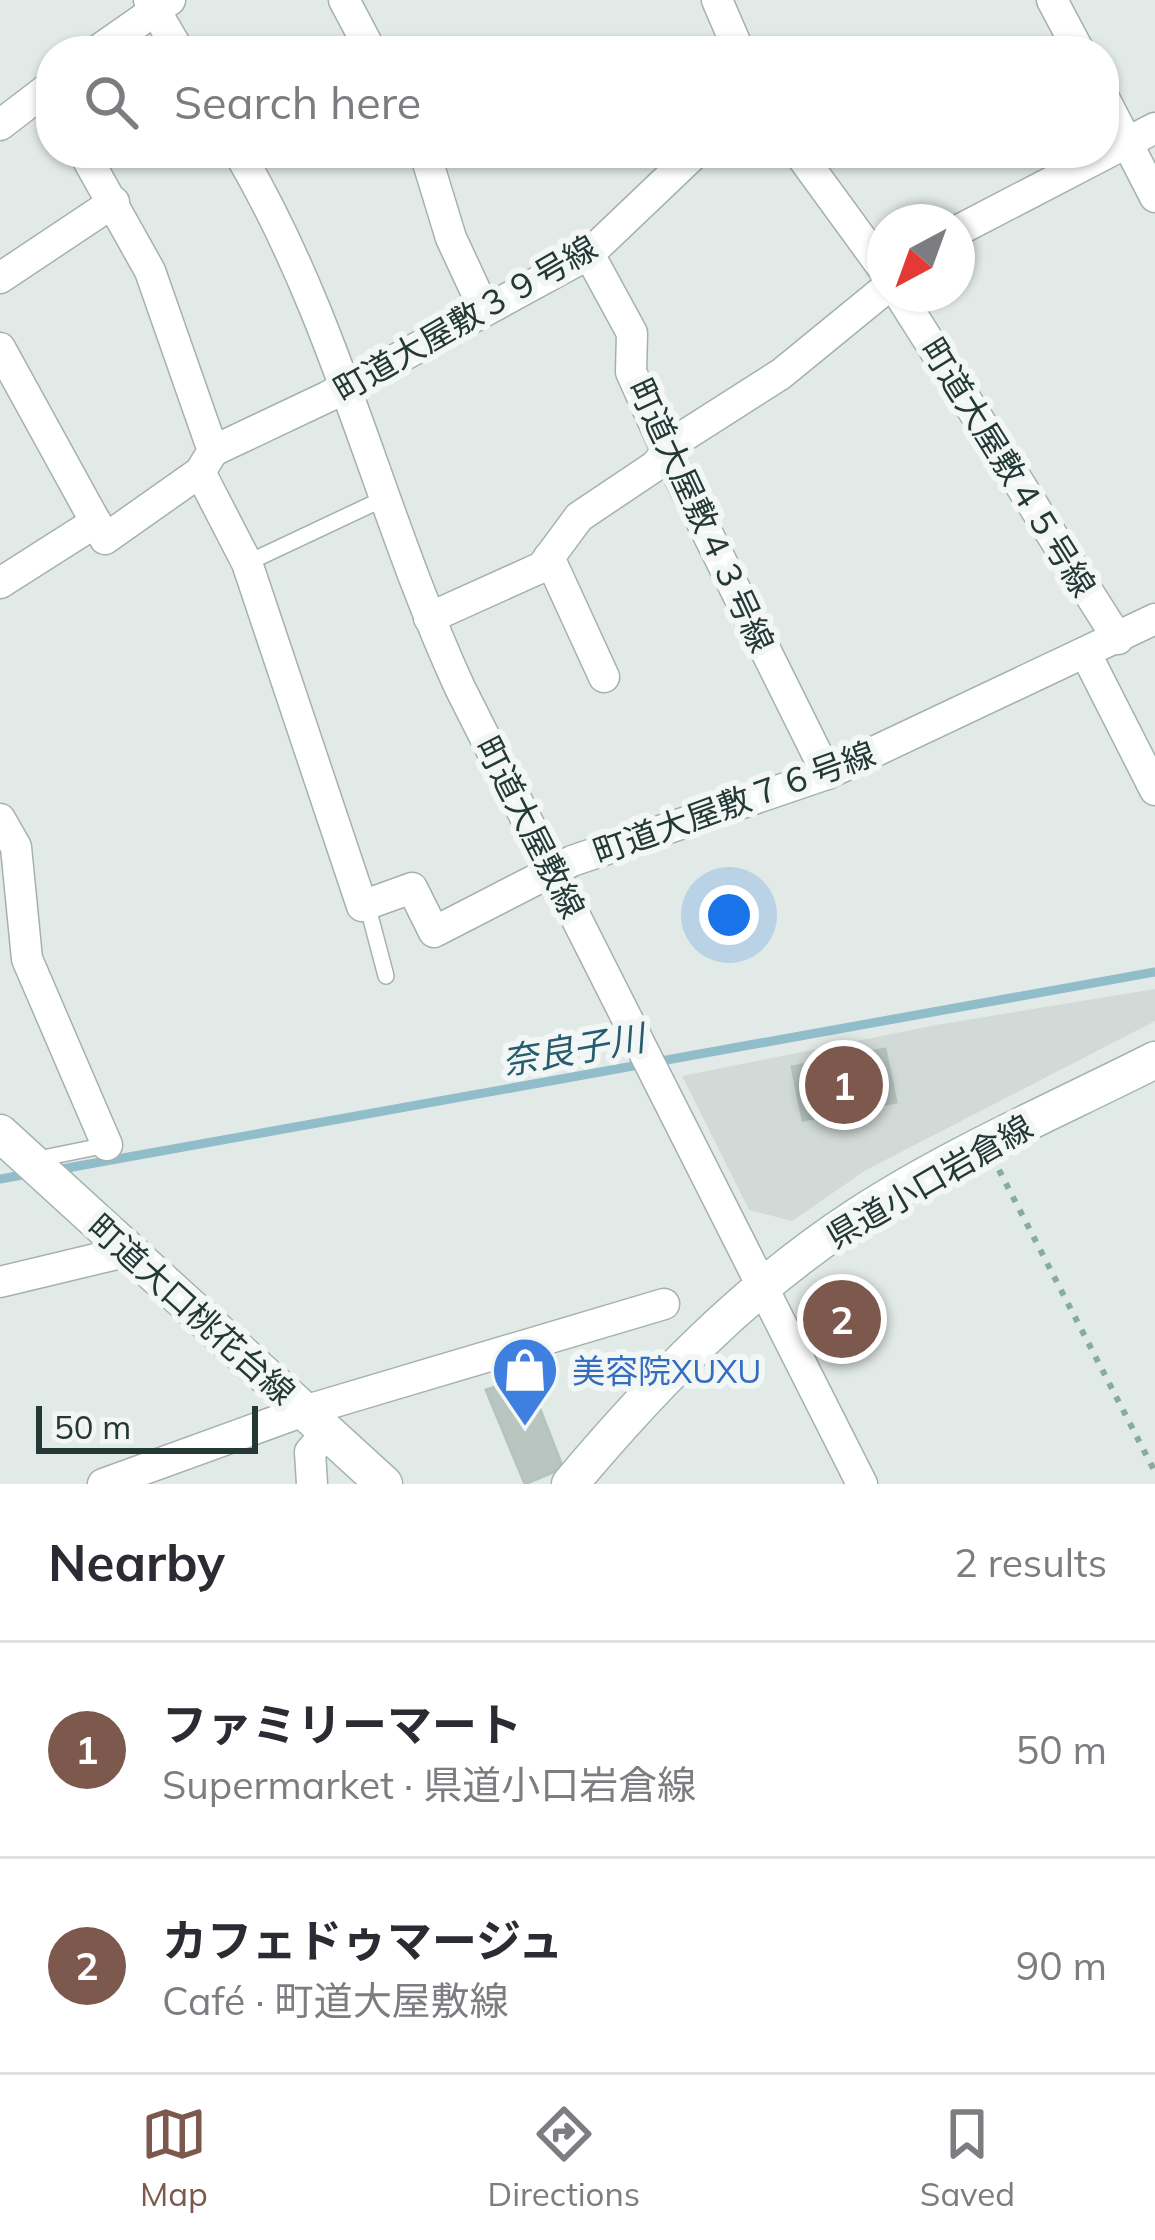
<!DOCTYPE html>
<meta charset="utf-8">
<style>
body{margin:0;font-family:Mulish,"Noto Sans JP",sans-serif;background:#f2f2f3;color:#2b2b33}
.compass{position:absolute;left:867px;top:204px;width:108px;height:108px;border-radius:50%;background:#fff;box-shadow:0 3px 9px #0004;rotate:221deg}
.scale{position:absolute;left:36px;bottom:30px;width:222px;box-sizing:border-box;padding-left:12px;border:6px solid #243935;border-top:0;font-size:33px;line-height:42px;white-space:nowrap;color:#243935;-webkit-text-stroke:9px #f2f7f5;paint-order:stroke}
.you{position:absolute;left:729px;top:915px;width:42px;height:42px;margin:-30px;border:9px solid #fff;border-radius:50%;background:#1a73e8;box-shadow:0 0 0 18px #1a73e833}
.badge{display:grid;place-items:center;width:78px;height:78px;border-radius:50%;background:#7c594c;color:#fff;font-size:39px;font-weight:700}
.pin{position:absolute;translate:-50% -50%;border:6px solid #fff;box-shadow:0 3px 12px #0006}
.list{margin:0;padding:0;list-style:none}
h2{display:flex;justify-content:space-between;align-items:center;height:156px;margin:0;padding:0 48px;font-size:51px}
h2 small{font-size:39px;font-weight:400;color:#7c7c81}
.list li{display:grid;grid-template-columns:78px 1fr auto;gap:36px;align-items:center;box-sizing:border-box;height:216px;padding:0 48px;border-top:3px solid #e1e1e2}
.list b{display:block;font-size:45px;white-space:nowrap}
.list p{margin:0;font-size:39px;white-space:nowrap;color:#7c7c81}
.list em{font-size:39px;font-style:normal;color:#7c7c81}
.icon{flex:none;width:66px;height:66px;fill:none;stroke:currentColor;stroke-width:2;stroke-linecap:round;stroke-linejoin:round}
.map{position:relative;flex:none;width:1155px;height:1484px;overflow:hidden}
.search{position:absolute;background:#fff;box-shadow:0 3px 9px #0004;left:36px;right:36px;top:36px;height:132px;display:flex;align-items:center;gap:30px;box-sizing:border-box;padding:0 42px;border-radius:48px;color:#7c7c81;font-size:45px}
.sheet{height:588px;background:#fff}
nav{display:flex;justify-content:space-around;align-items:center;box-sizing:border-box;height:168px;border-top:3px solid #e1e1e2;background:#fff;font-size:33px;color:#7c7c81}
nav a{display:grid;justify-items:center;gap:6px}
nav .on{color:#7c594c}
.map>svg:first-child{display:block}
</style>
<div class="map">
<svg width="1155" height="1484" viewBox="0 0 1155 1484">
<rect width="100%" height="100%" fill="#e2eae7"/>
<path fill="#d1dad6" d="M1155 989V1021L866 1170 792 1221 749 1210 682 1076 936 1025Z"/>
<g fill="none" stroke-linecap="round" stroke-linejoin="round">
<g stroke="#91bcc9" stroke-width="9">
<path d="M56 1170 1155 972"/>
<path d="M0 1179 28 1174"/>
</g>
</g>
<g fill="#b8c5c1" stroke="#b5c3bf" stroke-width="3">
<path d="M885 1049 896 1102 803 1120 792 1067Z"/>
<path d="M848 1290 869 1334 828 1354 816 1329 825 1324 820 1314 833 1308 829 1300Z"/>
<path d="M527 1376 563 1468 525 1484 486 1390Z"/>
</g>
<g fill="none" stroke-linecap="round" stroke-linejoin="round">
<g stroke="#a5b1ae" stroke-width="18">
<g id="lane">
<path d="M247 563 385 498"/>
<path d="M367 904 386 976"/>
<path d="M33 1160 107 1145"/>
</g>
</g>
<g stroke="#a5b1ae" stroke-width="33">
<g id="street">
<path d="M149 0 179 51"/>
<path d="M344 0 371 51"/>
<path d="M717 0 739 51"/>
<path d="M1052 0 1079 51"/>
<path d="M97 51 170 0"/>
<path d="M1104 98 1155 197"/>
<path d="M0 125 51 86"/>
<path d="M239 153C338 321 379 512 460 688L862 1484"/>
<path d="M425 153 451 238 484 309"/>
<path d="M799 153 885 271"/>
<path d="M957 231 1155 128"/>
<path d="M589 254 632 333 631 372 667 452 827 774"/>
<path d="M0 278 114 202"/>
<path d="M899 294 1118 639"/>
<path d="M0 348 105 539 200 472 213 451 150 271 84 153"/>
<path d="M213 451 327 397 589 254 695 153"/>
<path d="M200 472 247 563 362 906 412 888 434 932 572 861 827 774 1155 619"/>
<path d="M549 557 604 677"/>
<path d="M0 583 96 522"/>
<path d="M429 618 542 567 579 517 655 466 676 441 781 374 885 289"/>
<path d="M1086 654 1155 790"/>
<path d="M0 819 16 847 27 959 107 1145"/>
<path d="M0 1282 129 1251"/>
<path d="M103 1484 304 1411 664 1304"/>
<path d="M312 1484 310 1452 327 1432"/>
</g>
</g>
<g stroke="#a2b5b0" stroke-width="39">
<g id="secondary">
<path d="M0 1133 384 1484"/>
<path d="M570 1484C654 1384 746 1289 856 1217 949 1156 1056 1110 1155 1060"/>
</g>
</g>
<path stroke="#87aaa2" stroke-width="6" stroke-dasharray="6 9" stroke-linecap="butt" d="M999 1170 1155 1472"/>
<use href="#lane" stroke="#fff" stroke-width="15"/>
<use href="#street" stroke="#fff" stroke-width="30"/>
<use href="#secondary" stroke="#fff" stroke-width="36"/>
</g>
<defs>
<g id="shop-pin" transform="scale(3.45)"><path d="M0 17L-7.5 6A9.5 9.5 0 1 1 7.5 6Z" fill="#3f7fe0" stroke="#f2f7f5"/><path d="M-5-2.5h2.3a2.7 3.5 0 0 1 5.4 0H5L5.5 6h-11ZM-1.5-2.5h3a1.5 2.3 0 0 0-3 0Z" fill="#fff"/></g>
</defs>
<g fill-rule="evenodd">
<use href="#shop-pin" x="525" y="1370"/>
</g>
<g text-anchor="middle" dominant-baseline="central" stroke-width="12" stroke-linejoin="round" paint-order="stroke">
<g font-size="33" fill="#243935" stroke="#f2f7f5">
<text transform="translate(465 318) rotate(-30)">町道大屋敷３９号線</text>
<text transform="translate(1009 467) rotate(58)">町道大屋敷４５号線</text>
<text transform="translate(702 515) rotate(65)">町道大屋敷４３号線</text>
<text transform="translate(734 802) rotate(-20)">町道大屋敷７６号線</text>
<text transform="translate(531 827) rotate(63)">町道大屋敷線</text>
<text transform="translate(929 1181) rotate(-30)">県道小口岩倉線</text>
<text transform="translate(192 1309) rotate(42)">町道大口桃花台線</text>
</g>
<g font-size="33" fill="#366cbe" stroke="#f2f7f5" text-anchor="start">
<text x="572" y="1370">美容院XUXU</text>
</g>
<g font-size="36" font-style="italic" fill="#265c6d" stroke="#f2f7f5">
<text transform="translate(573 1049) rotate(-10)">奈良子川</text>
</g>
</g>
</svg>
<svg class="compass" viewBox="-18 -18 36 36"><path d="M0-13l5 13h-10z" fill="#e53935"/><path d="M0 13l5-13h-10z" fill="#7c7c81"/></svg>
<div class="scale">50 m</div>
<div class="you"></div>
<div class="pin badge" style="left:844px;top:1085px">1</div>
<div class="pin badge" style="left:842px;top:1319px">2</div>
<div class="search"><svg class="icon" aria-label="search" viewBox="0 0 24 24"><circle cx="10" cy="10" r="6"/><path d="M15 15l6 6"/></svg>Search here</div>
</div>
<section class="sheet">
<h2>Nearby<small>2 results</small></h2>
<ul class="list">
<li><span class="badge">1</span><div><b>ファミリーマート</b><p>Supermarket · 県道小口岩倉線</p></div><em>50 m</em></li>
<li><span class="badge">2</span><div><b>カフェドゥマージュ</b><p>Café · 町道大屋敷線</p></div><em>90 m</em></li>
</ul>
</section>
<nav>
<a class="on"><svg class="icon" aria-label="map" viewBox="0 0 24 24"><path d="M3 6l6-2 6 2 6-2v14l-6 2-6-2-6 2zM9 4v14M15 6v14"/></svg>Map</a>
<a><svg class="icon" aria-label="directions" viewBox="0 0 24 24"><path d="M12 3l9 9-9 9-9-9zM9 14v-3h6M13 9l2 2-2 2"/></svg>Directions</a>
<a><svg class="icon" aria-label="saved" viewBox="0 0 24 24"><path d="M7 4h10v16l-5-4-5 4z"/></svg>Saved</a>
</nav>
